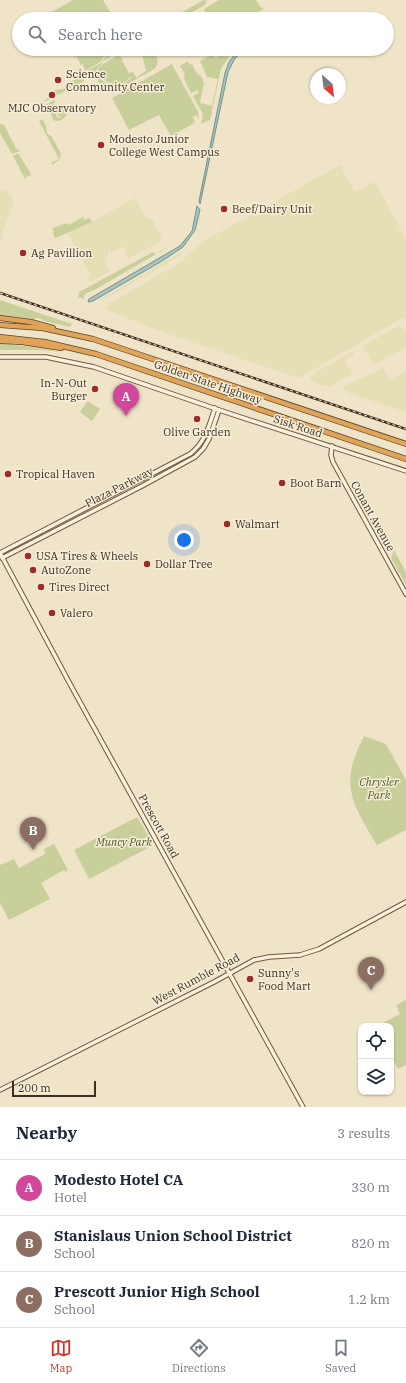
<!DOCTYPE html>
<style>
body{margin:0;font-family:"IBM Plex Serif",serif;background:#f6f6f7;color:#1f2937}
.controls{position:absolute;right:12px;bottom:12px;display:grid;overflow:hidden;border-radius:8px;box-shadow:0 1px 3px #0004}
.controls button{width:36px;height:36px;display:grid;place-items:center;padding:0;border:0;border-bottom:1px solid #e0e1e3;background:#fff;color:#1f2937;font:20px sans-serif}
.compass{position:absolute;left:310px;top:68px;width:36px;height:36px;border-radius:50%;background:#fff;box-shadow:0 1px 3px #0004;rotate:152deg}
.scale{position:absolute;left:12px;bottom:10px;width:84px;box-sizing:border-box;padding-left:4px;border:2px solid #3d2e20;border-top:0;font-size:11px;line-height:14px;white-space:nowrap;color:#3d2e20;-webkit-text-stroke:3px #f7eed8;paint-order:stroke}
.you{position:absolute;left:184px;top:540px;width:14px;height:14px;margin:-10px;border:3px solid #fff;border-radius:50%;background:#1a73e8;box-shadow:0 0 0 6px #1a73e833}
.badge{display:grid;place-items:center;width:26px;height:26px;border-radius:50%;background:#d93025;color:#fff;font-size:13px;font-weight:700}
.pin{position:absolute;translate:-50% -33px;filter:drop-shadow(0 1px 2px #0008)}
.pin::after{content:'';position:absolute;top:21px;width:14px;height:12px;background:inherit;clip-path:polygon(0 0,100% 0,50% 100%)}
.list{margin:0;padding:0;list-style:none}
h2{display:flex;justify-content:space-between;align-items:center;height:52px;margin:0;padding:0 16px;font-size:17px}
h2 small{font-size:13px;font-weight:400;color:#747a83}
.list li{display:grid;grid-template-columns:26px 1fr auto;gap:12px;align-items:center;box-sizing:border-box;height:56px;padding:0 16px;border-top:1px solid #e0e1e3}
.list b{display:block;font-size:15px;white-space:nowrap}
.list p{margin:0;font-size:13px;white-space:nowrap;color:#747a83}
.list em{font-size:13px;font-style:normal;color:#747a83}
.icon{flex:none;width:22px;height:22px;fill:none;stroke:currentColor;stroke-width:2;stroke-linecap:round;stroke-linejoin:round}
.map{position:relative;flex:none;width:406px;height:1107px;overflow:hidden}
.search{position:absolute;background:#fff;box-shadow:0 1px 3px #0004;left:12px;right:12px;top:12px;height:44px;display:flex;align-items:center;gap:10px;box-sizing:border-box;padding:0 14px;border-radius:22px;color:#747a83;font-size:15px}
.sheet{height:220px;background:#fff}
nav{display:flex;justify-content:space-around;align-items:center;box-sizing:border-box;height:56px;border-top:1px solid #e0e1e3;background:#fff;font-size:11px;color:#747a83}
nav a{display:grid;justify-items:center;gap:2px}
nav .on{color:#d93025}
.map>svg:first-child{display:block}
</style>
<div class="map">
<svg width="406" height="1107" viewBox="0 0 406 1107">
<rect width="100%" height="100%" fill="#f0e4c8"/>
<g fill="#e6deb5">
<path d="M340 165 355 192 375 182 406 239V319L399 320 299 378 165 333 109 311 107 309V306L109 304 179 263 204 241Z"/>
<path d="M0 190H6L14 200 0 241Z"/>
<path d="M135 198 147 219H152L162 238 160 239 161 241 128 259 125 254 129 251H127L124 247H122L111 253 105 242 109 252 108 253V256L104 261 110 271 90 282 87 277 90 274 79 254 68 260 64 253 75 247 67 232 92 222Z"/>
<path d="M183 251V253L179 256 165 265 101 301 100 300Z"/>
<path d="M400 325 406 333V347L374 365 362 346Z"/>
<path d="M352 352 355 354 345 361 352 374 331 386 321 385 309 379 313 374Z"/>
<path d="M383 368 390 380 406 371V412L346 392 343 387Z"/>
</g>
<g fill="#c9cf9b">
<path d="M73 0H103L114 19H42L41 18Z"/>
<path d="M204 0 207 1 205 5 180 19H169L168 18 170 17 171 18Z"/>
<path d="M219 0H256L261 8 263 7V9L248 19H208L204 9Z"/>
<path d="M66 49H117L105 55 100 62 85 71 83 64 81 65 76 56 74 57 72 55 70 56Z"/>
<path d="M143 49H153C164 68 153 70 138 78L137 77 146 71 142 54Z"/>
<path d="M231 49H234L221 69 210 120 201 124 203 114 193 96 199 93 197 90 191 93 184 79 185 74 180 66 188 61 190 65 192 64 197 74 201 76 204 83 200 103 212 106 218 79 207 77 200 61 212 54 215 58 219 56 216 51 218 50 219 53 226 57Z"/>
<path d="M109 54 110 57 102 62 103 63 98 67 97 70C101 87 119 90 131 78L130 77C120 91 101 84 98 68L103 64 118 55 120 56 123 60 121 62H123L129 73 133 72 137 79 112 93 108 86 99 83 93 71 91 70 86 75 85 72 101 63 106 56Z"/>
<path d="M172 64 198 112 199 120 196 115 193 117 195 121 193 124 171 136 159 115 129 130 112 98Z"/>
<path d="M84 75 85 79 83 82 44 102V101L50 96H53V93L51 92 56 90 63 89 69 86 72 81Z"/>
<path d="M54 100 55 103 53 104 52 107 57 112 56 116 58 118H60L61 116 58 117V112L59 110H57L53 108V105L55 104 56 106 60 107 65 104 67 106V112L62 114 67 113V115C63 119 59 123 53 120 51 115 51 108 45 105Z"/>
<path d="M42 119 46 126 47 133 52 137 61 154 59 160 52 165 51 163 59 159 39 121Z"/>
<path d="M0 124 4 125 17 150 19 149 20 151 12 154 0 133Z"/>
<path d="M18 153 31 174 30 177 27 176 25 179 13 156Z"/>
<path d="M83 217 84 220 89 218 92 222 55 238 53 233 54 232 52 228 67 223 69 225Z"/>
<path d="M177 242 96 289 85 294 83 300 82 298 80 297 78 299 79 292 153 252 155 254Z"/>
<path d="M0 300 72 324 70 327 44 321 42 319 37 318 34 319 0 315Z"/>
<path d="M0 344 24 346 62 352 41 350H0Z"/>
<path d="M88 401 100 409 92 421 80 412Z"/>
<path d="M394 550 406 572V585L391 558Z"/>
<path d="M364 736 386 744 406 780V830L377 845C351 802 339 784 364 736Z"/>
<path d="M137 817 154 845 89 879 74 850Z"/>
<path d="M54 844 68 870 66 872 64 870 41 883 50 899 9 920 0 903V865L14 859 19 868 45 854 44 849Z"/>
<path d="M406 1000V1065L398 1069 391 1055V1026H377L400 1014 396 1005Z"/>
</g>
<g fill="#a9c4bc" stroke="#6f938a">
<path d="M239 49H243L234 60 228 72 200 204 199 201 225 73 229 62Z"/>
<path d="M197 206 200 210 195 230 183 247 162 261 93 301 88 302 89 299 180 246 192 231Z"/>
</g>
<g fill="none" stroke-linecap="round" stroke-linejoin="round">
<g stroke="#6f573f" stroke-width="5.5">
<g id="secondary">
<path d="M0 357H46L94 367 219 410 406 471"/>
<path d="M332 446 331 455 333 462 406 594"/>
<path d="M0 553 70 684 303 1107"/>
<path d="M0 553 190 454C205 443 209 426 215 408"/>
<path d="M2 558 142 486 195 457 203 449 209 439 219 410"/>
<path d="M0 1090 214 982 254 960 269 957 300 955 319 949 406 902"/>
</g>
</g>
<g stroke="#5b4430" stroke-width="6">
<g id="highway">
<path d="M0 318 31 322 53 328"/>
<path d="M0 325 42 328 93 339 406 444"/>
<path d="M0 337 45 342 96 354 406 459"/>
<path d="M0 341 22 342 61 348"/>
</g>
</g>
<use href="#secondary" stroke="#faf1dc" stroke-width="3.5"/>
<use href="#highway" stroke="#e0a458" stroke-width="4.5"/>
<g stroke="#3d2e20" stroke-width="2.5">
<path id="rail" d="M0 293 406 429"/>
</g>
<use href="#rail" stroke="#f7eed8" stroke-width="1" stroke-dasharray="3" stroke-linecap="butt"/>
</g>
<g fill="#9e2a2b" stroke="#f7eed8" stroke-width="1.5">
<circle cx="58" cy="80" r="4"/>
<circle cx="52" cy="95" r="4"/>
<circle cx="101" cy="145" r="4"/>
<circle cx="224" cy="209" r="4"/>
<circle cx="23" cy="253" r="4"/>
<circle cx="95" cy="389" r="4"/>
<circle cx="197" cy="419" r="4"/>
<circle cx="8" cy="474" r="4"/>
<circle cx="282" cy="483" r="4"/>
<circle cx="227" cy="524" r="4"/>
<circle cx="28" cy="556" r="4"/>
<circle cx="147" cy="564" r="4"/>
<circle cx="33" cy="570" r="4"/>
<circle cx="41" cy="587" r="4"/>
<circle cx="52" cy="613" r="4"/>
<circle cx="250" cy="979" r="4"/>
</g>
<g text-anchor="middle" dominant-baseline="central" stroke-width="3" stroke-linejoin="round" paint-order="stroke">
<g font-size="11" fill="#3d2e20" stroke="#f7eed8" text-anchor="start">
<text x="66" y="74">Science<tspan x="66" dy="13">Community Center</tspan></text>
<text x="52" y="108" text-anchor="middle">MJC Observatory</text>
<text x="109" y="139">Modesto Junior<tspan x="109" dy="13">College West Campus</tspan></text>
<text x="232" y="209">Beef/Dairy Unit</text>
<text x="31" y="253">Ag Pavillion</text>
<text x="87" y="383" text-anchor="end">In-N-Out<tspan x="87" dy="13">Burger</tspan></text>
<text x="197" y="432" text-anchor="middle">Olive Garden</text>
<text x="16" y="474">Tropical Haven</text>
<text x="290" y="483">Boot Barn</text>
<text x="235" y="524">Walmart</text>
<text x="36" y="556">USA Tires &amp; Wheels</text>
<text x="155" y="564">Dollar Tree</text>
<text x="41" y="570">AutoZone</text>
<text x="49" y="587">Tires Direct</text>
<text x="60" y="613">Valero</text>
<text x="258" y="973">Sunny's<tspan x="258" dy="13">Food Mart</tspan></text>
</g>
<g font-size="11" fill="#3d2e20" stroke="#f7eed8">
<text transform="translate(208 382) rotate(19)">Golden State Highway</text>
<text transform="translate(298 426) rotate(18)">Sisk Road</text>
<text transform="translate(119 487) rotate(-27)">Plaza Parkway</text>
<text transform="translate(373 516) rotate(61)">Conant Avenue</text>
<text transform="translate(159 826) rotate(61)">Prescott Road</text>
<text transform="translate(196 979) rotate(-28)">West Rumble Road</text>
</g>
<g font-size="11" font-style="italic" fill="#4d5a26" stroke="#f7eed8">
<text x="379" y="782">Chrysler<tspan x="379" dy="13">Park</tspan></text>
<text x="124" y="842">Muncy Park</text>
</g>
</g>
</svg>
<div class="controls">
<button><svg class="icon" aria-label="locate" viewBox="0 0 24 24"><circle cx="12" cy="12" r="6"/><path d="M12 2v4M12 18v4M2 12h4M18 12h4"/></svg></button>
<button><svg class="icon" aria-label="layers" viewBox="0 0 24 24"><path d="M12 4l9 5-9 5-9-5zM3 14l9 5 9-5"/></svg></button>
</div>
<svg class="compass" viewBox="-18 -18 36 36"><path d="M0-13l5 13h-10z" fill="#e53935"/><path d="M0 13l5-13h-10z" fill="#747a83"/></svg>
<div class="scale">200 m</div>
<div class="you"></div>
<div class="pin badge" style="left:126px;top:416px;background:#d1479c">A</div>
<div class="pin badge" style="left:33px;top:850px;background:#8d6e63">B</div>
<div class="pin badge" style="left:371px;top:990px;background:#8d6e63">C</div>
<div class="search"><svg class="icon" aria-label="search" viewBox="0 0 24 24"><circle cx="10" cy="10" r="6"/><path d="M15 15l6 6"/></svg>Search here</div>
</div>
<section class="sheet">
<h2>Nearby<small>3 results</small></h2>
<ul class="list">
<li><span class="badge" style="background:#d1479c">A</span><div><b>Modesto Hotel CA</b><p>Hotel</p></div><em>330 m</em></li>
<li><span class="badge" style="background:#8d6e63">B</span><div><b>Stanislaus Union School District</b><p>School</p></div><em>820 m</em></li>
<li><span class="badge" style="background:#8d6e63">C</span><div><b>Prescott Junior High School</b><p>School</p></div><em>1.2 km</em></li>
</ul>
</section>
<nav>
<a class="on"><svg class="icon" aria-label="map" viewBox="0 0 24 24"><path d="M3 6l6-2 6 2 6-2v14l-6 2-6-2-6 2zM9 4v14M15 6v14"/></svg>Map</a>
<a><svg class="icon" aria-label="directions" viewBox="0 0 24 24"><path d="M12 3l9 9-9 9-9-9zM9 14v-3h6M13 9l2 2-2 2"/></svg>Directions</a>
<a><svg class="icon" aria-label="saved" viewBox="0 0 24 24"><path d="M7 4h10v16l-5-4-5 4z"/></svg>Saved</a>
</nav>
